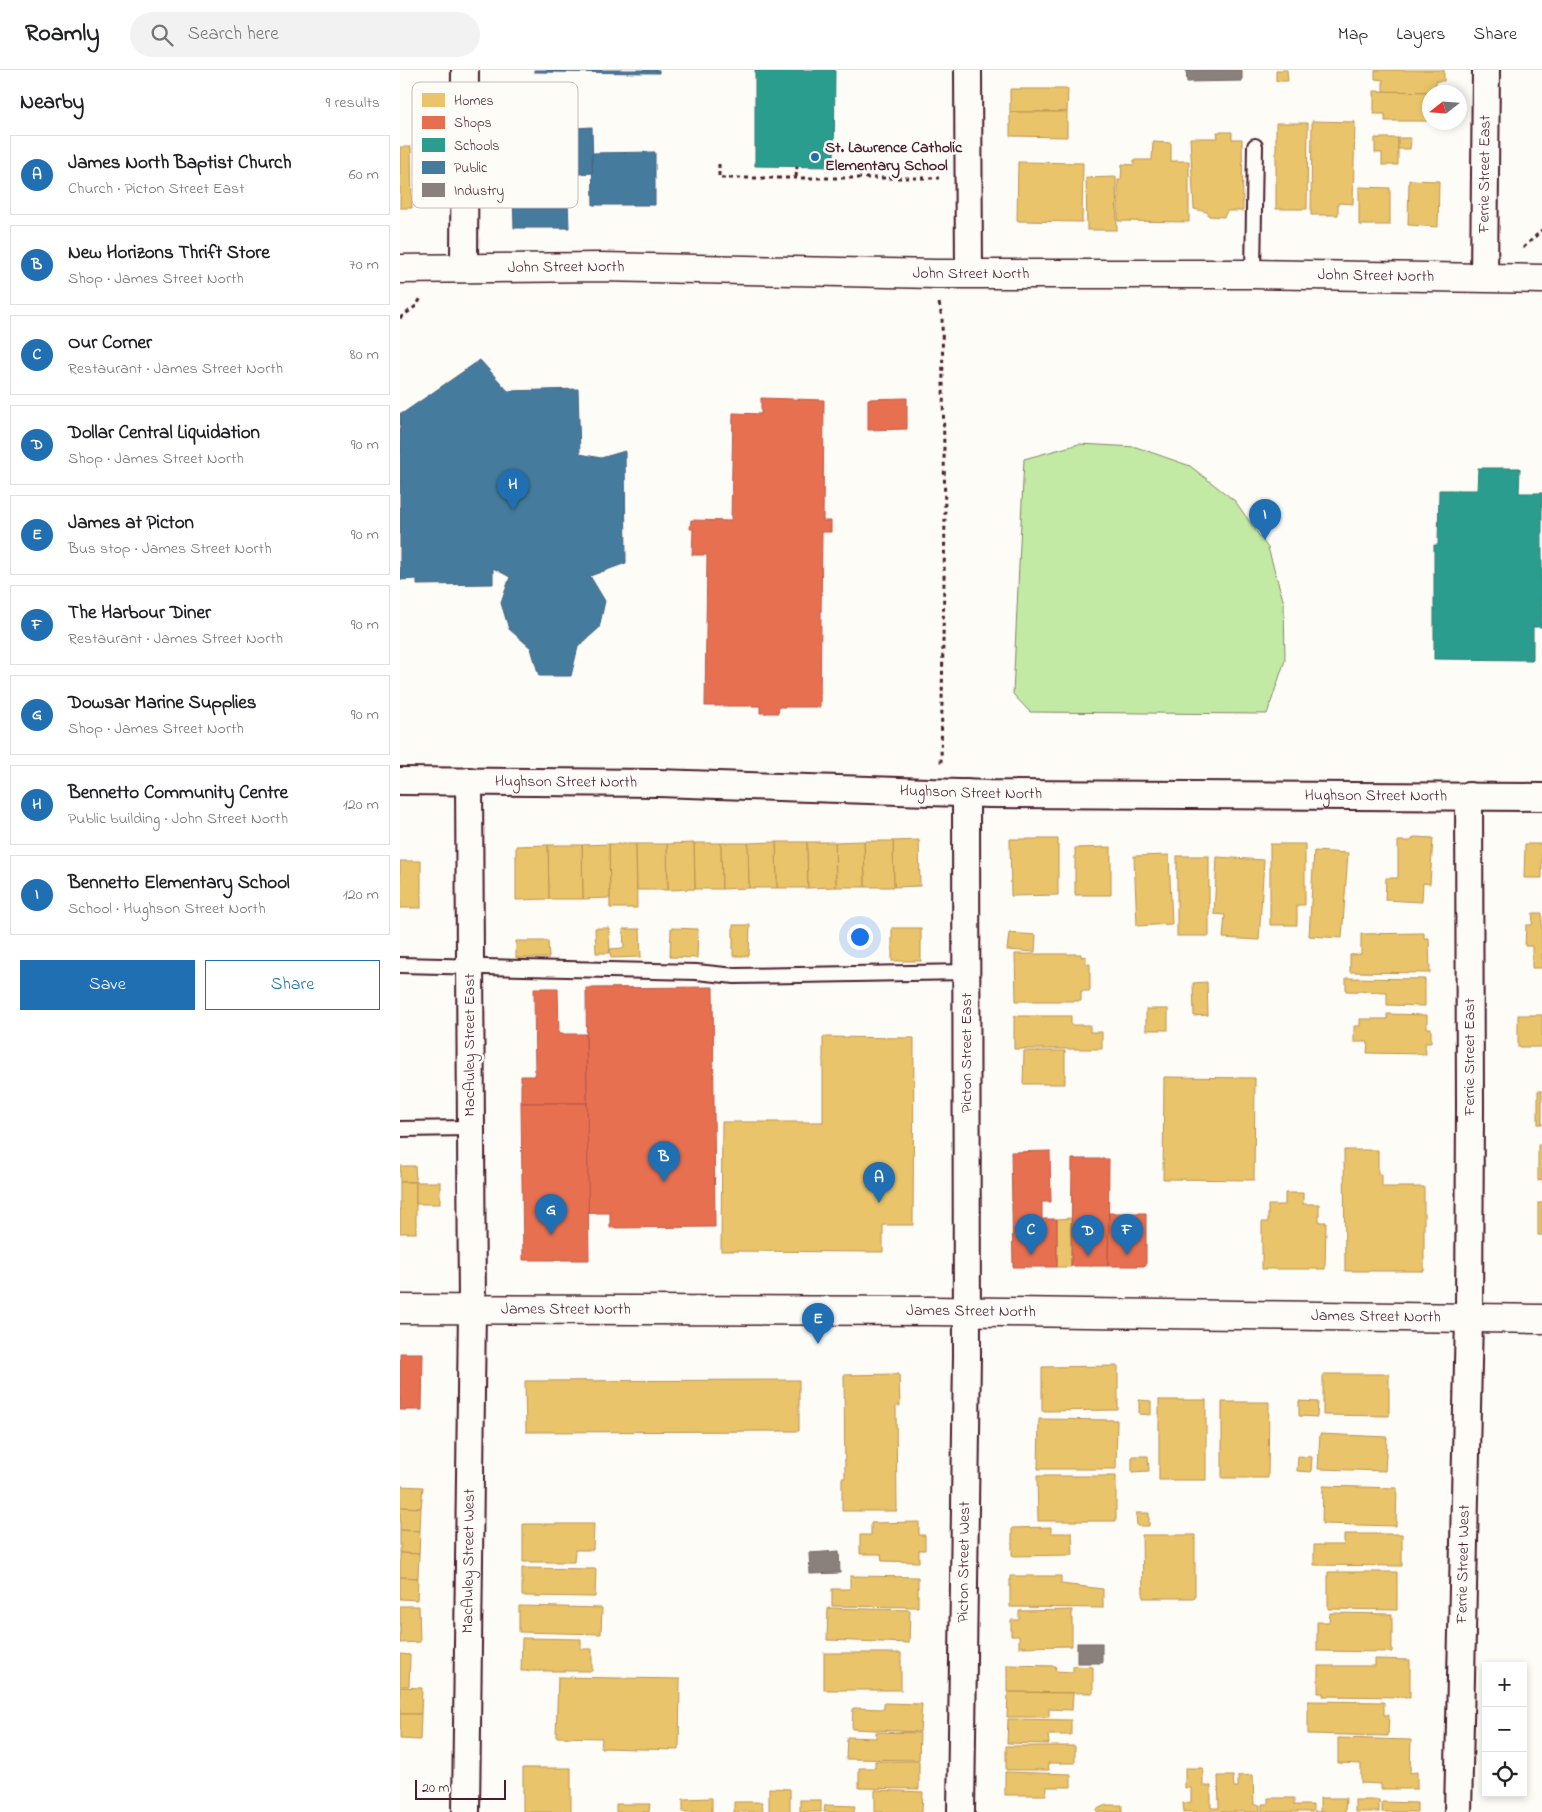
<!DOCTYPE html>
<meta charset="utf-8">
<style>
body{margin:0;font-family:"Indie Flower",sans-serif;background:#f2f2f2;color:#202124}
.controls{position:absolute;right:15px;bottom:15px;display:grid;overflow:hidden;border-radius:0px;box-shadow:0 2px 8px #0003}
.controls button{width:45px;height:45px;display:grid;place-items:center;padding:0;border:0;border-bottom:1px solid #e0e0e0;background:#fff;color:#202124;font:25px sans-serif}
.compass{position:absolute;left:1022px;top:15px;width:45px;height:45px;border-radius:50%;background:#fff;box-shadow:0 2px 8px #0003;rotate:253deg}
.scale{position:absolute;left:15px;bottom:12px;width:91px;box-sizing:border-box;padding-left:5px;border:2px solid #4a1f2b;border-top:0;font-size:14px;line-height:18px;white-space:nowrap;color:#4a1f2b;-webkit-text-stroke:4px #fdfcf7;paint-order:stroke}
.you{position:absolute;left:459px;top:866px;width:18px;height:18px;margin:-12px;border:4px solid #fff;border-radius:50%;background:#1a73e8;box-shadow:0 0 0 8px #1a73e833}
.badge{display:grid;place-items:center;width:32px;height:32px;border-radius:50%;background:#1f6fb2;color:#fff;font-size:16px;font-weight:700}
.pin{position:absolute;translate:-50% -41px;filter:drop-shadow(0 1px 2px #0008)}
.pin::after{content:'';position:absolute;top:26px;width:18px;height:15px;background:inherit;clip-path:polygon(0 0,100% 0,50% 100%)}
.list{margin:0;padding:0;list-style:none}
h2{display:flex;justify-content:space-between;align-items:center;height:65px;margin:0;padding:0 20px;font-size:21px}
h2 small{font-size:16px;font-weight:400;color:#757577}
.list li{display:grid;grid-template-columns:32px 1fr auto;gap:15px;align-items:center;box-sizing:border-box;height:80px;margin:0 10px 10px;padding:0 10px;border:1px solid #e0e0e0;border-radius:0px}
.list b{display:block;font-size:19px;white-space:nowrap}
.list p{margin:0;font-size:16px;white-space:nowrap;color:#757577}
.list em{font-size:16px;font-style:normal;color:#757577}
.actions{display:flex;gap:10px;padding:15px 20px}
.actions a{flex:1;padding:11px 0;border:1px solid #1f6fb2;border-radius:0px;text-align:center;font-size:18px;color:#1f6fb2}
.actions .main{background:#1f6fb2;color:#fff}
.icon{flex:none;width:28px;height:28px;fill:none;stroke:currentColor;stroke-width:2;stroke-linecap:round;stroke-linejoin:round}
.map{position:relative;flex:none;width:1142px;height:1742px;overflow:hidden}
header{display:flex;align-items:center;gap:30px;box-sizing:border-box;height:70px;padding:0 25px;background:#fff;border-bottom:1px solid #e0e0e0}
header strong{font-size:24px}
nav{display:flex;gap:28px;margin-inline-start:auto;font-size:18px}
.search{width:350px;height:45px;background:#f2f2f2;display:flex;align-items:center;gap:12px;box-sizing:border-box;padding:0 18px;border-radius:28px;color:#757577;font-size:19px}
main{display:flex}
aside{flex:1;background:#fff}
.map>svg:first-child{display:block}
</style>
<header>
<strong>Roamly</strong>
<div class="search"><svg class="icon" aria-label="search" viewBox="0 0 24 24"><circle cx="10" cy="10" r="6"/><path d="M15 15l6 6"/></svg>Search here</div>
<nav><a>Map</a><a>Layers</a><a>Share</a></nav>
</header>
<main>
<aside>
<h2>Nearby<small>9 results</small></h2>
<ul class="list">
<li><span class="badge">A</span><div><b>James North Baptist Church</b><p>Church · Picton Street East</p></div><em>60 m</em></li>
<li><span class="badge">B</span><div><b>New Horizons Thrift Store</b><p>Shop · James Street North</p></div><em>70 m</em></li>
<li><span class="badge">C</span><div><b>Our Corner</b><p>Restaurant · James Street North</p></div><em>80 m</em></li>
<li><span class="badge">D</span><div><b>Dollar Central Liquidation</b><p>Shop · James Street North</p></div><em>90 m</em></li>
<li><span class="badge">E</span><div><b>James at Picton</b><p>Bus stop · James Street North</p></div><em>90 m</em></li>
<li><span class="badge">F</span><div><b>The Harbour Diner</b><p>Restaurant · James Street North</p></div><em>90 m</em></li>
<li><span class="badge">G</span><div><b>Dowsar Marine Supplies</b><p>Shop · James Street North</p></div><em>90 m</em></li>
<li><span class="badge">H</span><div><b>Bennetto Community Centre</b><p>Public building · John Street North</p></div><em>120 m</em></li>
<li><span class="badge">I</span><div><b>Bennetto Elementary School</b><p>School · Hughson Street North</p></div><em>120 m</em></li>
</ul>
<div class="actions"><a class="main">Save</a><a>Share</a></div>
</aside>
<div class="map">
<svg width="1142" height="1742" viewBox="0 0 1142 1742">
<rect width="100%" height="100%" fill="#fdfcf7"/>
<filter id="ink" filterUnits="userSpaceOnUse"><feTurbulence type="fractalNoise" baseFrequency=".02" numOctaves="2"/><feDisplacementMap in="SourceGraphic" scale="10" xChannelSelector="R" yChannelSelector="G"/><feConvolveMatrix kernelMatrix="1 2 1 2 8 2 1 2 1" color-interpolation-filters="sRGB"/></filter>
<g filter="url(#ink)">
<path fill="#c3eaa5" stroke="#868468" d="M679 374 736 377 790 396 835 431 868 478 884 533 885 590 867 644 630 642 613 624 624 389Z"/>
<g fill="#e9c46a" stroke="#b99257">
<path d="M876 0H887L888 11H876Z"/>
<path d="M975 0H1044V11H1036V22H983V10L975 9Z"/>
<path d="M610 19H668L667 42H610Z"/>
<path d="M974 21 1036 22H1030V51H985V44H974Z"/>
<path d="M610 42H667V67L610 66Z"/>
<path d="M912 51 955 52 953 134 938 133V145H911Z"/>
<path d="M876 53H908L907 139H876Z"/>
<path d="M817 62H832V69H842L843 141H827L824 147 809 146 807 142 794 139 790 68H818Z"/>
<path d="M975 68H998V95H982V83H975Z"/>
<path d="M998 68H1011L1010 79H998Z"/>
<path d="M753 72 771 73V91H789V152L718 151V110H721L722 94 734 95V90H752Z"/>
<path d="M0 77H11L12 138H0Z"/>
<path d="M618 92 683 93 682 152 617 151Z"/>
<path d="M716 107 717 160H687L686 108Z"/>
<path d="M1009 110 1039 111 1038 157 1008 155Z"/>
<path d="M959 117 990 118V155H959Z"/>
<path d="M1014 767 1033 768 1030 814 1023 813 1022 832 985 830 986 808H998V771H1011Z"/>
<path d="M610 769H658V825L611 826Z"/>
<path d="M519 770 520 816 494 817 493 771Z"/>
<path d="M464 771H493L494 817H465Z"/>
<path d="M464 771 465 817H436L435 772Z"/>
<path d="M376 772H407L408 818H377Z"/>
<path d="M376 772 377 818H349L348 773Z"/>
<path d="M407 772H435L436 817 408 818Z"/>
<path d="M294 773H321L322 819H295Z"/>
<path d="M294 773 295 819 268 820 267 774Z"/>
<path d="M321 773H348L349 818 322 819Z"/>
<path d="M209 774H236L237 838H210Z"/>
<path d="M209 774 210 828 183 829 182 775Z"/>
<path d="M236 774H267L268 820H237Z"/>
<path d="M870 774H905V835H897V855H870Z"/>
<path d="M1125 774H1142V808H1124Z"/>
<path d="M148 775H182L183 829H149Z"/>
<path d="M148 775 149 829 116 830V776Z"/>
<path d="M711 777V825H675V778Z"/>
<path d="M914 781 948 783 942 868 909 866Z"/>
<path d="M769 785 772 854 737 856 734 786Z"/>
<rect x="777" y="786" width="32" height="80"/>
<path d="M817 787 864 790 859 870 823 868 825 845 814 844Z"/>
<rect x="0" y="791" width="21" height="47"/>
<path d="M1133 843H1142V898H1132V876H1125L1126 855H1132Z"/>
<path d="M333 855H350L349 886H333Z"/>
<path d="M195 858H209L210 883H196Z"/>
<path d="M271 858 298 859 297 888 270 887Z"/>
<rect x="492" y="858" width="29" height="33"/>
<path d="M223 859H240L241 887 211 888 210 879 224 878Z"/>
<path d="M609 863 636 865 635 882 607 880Z"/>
<path d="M1024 863V868H1029L1030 903 950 902V885L961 884V864Z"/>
<path d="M116 871H148L149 888H116Z"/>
<path d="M615 884H681V887L686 886V894H690V921H681V931H616Z"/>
<path d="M946 908 1025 909V936L987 935V922L946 921Z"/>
<path d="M807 912 808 945 794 946 793 913Z"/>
<rect x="746" y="939" width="22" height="21"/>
<path d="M987 944 1027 945V958H1031V973H1025L1026 984 967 983 968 972H954V956H960V949H987Z"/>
<rect x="1118" y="945" width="24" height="32"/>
<path d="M614 946H671V955H690V962H702V979H614Z"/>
<path d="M423 967 514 968 513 1155H483V1182L321 1181 322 1052H423Z"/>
<path d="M624 981H665V1014H623Z"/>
<path d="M764 1007 855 1008 854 1110 763 1109Z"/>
<rect x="1138" y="1021" width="4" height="33"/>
<path d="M1138 1075H1142V1110L1138 1111Z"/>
<path d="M944 1080H978V1104H982V1117H1024V1201H945Z"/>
<path d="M0 1096H15L16 1112H0Z"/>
<rect x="0" y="1112" width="16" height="51"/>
<rect x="16" y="1112" width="24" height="22"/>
<path d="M885 1123H903V1134H919V1152H926L925 1199H862V1152H868V1135H885Z"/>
<rect x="1138" y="1133" width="4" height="32"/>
<path d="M671 1148V1197H657V1149Z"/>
<path d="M718 1296V1340L642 1341V1297Z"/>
<path d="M499 1304 500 1336H496L497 1441H442V1408H445L444 1305Z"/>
<path d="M923 1304H989V1346L923 1345Z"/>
<path d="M399 1310V1361L126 1362 125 1311Z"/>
<path d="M739 1330 751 1331V1345L739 1344Z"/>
<rect x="759" y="1330" width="47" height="80"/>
<path d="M899 1331 918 1332 917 1347 899 1346Z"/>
<path d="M822 1332H869L868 1408H822Z"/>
<path d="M639 1349 717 1350 716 1399H638Z"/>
<path d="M920 1364 987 1367 985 1401 918 1399Z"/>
<path d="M732 1386H748L749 1401 732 1402Z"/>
<path d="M898 1386 912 1387 911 1402 897 1401Z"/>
<path d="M637 1406H716V1451H638Z"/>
<path d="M0 1416 23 1417 21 1438 0 1437Z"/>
<path d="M923 1416 997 1418 996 1456 922 1454Z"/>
<path d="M0 1437 21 1438 20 1461 0 1460Z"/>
<path d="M736 1443H749V1456H737Z"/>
<path d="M519 1452V1465H525V1480H519V1492L482 1491 481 1484H460V1465H471V1453Z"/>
<path d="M123 1454H194L193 1480H175L174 1492H123Z"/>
<path d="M651 1457V1463H672L673 1485 612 1486V1458Z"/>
<path d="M0 1460 20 1461 19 1484 0 1483Z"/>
<path d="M944 1464H1002V1496L914 1495V1475H944Z"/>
<path d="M742 1465H795V1528H743Z"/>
<path d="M0 1483 19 1484 18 1508 0 1507Z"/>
<path d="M122 1498 196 1499 195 1527 122 1526Z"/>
<path d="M928 1502H997V1540L928 1539Z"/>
<path d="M450 1506 518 1507V1537L432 1536V1519H450Z"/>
<path d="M610 1506H661V1514L703 1519V1538L610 1537Z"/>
<path d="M0 1507 18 1508 17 1530 0 1529Z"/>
<path d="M0 1536H19L20 1572 0 1573Z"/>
<path d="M119 1536 202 1538 201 1564 119 1562Z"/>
<path d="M428 1538 510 1540 509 1573 427 1570Z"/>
<path d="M672 1540V1576L619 1577V1566H611V1550H619V1541Z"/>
<path d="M930 1543 992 1544V1582L917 1581V1552H929Z"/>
<path d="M122 1568 181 1569V1579H192V1601H121Z"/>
<rect x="424" y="1583" width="77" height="37"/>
<path d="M0 1584 10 1585 9 1616H0Z"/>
<path d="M975 1589 1010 1590V1627L923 1626V1623H918V1596H975Z"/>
<path d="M607 1595 656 1596 655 1601 673 1602V1596L693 1597V1623L607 1622Z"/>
<path d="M158 1607 280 1609 279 1680 201 1678 202 1668 156 1667Z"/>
<path d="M0 1617 22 1618 21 1644H0Z"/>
<path d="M608 1622 673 1623 672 1640 649 1639V1647H607Z"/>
<path d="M908 1631 984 1632V1645H989L988 1666 908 1664Z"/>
<path d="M484 1633 522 1634 520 1662 452 1659 453 1638 484 1639Z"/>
<path d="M0 1644H21L20 1670 0 1669Z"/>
<path d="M608 1649 671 1650V1665H648L649 1674 607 1673Z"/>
<path d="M476 1662 520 1663 519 1690 446 1689 447 1667 476 1668Z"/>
<path d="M938 1668 1011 1670 1010 1703 1017 1702V1719H981V1714L961 1713V1694L938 1693Z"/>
<path d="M606 1676H675V1693H648L649 1700H606Z"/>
<path d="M475 1691H519V1719L459 1718V1698H475Z"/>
<rect x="123" y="1698" width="48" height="44"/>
<path d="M785 1698H803V1716H811V1738H819L818 1706H833L834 1717H838V1706L853 1705 854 1735H860V1742H784L783 1733 791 1732V1718H785Z"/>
<path d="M605 1702 671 1704V1717H647L646 1725H605Z"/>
<path d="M369 1718 390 1719V1742H369Z"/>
<path d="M475 1720 523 1722 522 1742H475Z"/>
<path d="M312 1728V1742H283V1729Z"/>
<path d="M868 1728H894V1735H913V1742H862V1734H868Z"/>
<path d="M920 1728H946L945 1742H914H920Z"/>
<rect x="400" y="1730" width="21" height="12"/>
<rect x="955" y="1730" width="24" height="12"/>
<path d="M334 1732H362L363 1742H334Z"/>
<path d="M982 1732 1017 1733V1742H982Z"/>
<path d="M216 1734H250L249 1742H216Z"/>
<path d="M425 1735 455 1736 454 1742H424Z"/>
<path d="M706 1735H722V1742H697V1739Z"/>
</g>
<g fill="#e76f51" stroke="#b85746">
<path d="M361 328 424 330 423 451H431V462H422L420 637H379L378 643H360V636H305L307 485H292L293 459H290L291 450 331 451 333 343 361 344Z"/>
<path d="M507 328V359L468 360V329Z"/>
<path d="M313 917 315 1157 210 1158V1143H188L186 918Z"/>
<path d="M134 918H158L159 964H186L187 1033H121V1006H135Z"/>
<path d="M121 1033H187L189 1190H123Z"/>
<path d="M650 1081 651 1132H642V1149H657V1197H613L611 1082Z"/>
<path d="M672 1089H709L708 1196H671Z"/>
<path d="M709 1143H746V1196H708Z"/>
<path d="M0 1283H23L22 1340H0Z"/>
</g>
<g fill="#2a9d8f" stroke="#347771">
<path d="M355 0H435L434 97 355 96Z"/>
<path d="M1078 398H1120L1119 423H1142V557H1133V590L1034 589V475H1038L1039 420H1077Z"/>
</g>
<g fill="#457b9d" stroke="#465f7b">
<path d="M134 0H259V3L134 2Z"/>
<path d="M151 48 158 59 192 57 193 103 167 105 169 158H114L111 66 125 49Z"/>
<path d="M255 82V135H193L192 83Z"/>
<path d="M80 290 108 321 178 319 180 384 201 388 225 381 226 493 190 506 205 531 199 558 178 577 171 606H139L131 578 109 559 101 533 110 507 93 498V514L17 515V509L0 510V343H3Z"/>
</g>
<g fill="#8a817c" stroke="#776464">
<path d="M786 0H842V11L787 12Z"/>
<path d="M439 1481 440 1503 410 1504 409 1483Z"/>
<rect x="677" y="1573" width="25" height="20"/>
</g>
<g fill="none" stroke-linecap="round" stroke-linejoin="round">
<g stroke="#4a1f2b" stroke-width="18">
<g id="service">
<path d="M853 204 855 76"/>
<path d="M0 895 296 902 335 906 567 902"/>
<path d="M0 1059 71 1058"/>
</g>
</g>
<g stroke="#4a1f2b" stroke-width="30">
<g id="minor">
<path d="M568 0 569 204"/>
<path d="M64 198 65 0"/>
<path id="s1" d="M1084 208 1086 0"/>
<path id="s2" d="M0 711 258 713 589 724 1142 727"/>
<path id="s3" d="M66 1742 72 1239 69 711"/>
<path id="s4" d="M561 1742 567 1285 566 723"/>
<path id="s5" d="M1058 1742 1069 1248 1070 1036 1069 726"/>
</g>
</g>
<g stroke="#4a1f2b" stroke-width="31">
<g id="secondary">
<path id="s6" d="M0 199 201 197 536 204H853L1142 209"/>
<path id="s7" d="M0 1239 533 1241 1142 1249"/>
</g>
</g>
<g stroke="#4a1f2b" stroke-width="3" stroke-dasharray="4 4" stroke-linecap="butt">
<path d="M319 94V108H539"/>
<path d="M396 107 397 97"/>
<path d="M1123 178 1142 160"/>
<path d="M539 233 542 248 545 447 541 694"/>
<path d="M0 248 16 236 21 228"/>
</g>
<use href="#service" stroke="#fdfcf7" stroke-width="14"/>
<use href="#minor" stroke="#fdfcf7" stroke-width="26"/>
<use href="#secondary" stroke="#fdfcf7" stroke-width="28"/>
</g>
</g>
<circle fill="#1f6fb2" stroke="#fdfcf7" stroke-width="2" cx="415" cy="87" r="5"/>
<g text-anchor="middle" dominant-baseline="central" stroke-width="5" stroke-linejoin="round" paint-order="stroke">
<g font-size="16" font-weight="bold" fill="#4a1f2b" stroke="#fdfcf7" text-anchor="start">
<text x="425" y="78">St. Lawrence Catholic<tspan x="425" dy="18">Elementary School</tspan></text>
</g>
<g font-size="16" fill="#4a1f2b" stroke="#fdfcf7">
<text stroke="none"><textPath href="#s1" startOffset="104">Ferrie Street East</textPath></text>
<text stroke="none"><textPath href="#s6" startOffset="166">John Street North</textPath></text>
<text stroke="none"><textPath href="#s6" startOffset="571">John Street North</textPath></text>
<text stroke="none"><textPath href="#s6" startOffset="976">John Street North</textPath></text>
<text stroke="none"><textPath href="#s2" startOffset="166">Hughson Street North</textPath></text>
<text stroke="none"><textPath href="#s2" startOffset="571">Hughson Street North</textPath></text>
<text stroke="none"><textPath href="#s2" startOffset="976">Hughson Street North</textPath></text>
<text transform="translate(70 975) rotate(-90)">MacAuley Street East</text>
<text transform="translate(567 983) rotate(-90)">Picton Street East</text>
<text transform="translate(1070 987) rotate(-90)">Ferrie Street East</text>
<text stroke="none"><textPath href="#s7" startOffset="166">James Street North</textPath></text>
<text stroke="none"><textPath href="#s7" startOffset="571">James Street North</textPath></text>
<text stroke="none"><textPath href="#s7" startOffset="976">James Street North</textPath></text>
<text stroke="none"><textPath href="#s3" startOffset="251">MacAuley Street West</textPath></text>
<text stroke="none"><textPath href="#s4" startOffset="250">Picton Street West</textPath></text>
<text stroke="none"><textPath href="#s5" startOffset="248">Ferrie Street West</textPath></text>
</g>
</g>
<rect x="12" y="12" width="166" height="126" rx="8" fill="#fdfcf7" stroke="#c7baba" stroke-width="1"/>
<rect x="22" y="23" width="23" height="14" fill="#e9c46a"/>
<rect x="22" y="46" width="23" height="13" fill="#e76f51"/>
<rect x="22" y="68" width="23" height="14" fill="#2a9d8f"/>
<rect x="22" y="91" width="23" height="13" fill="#457b9d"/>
<rect x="22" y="113" width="23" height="14" fill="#8a817c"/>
<g font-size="14" fill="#4a1f2b">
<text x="54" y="35">Homes</text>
<text x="54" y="57">Shops</text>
<text x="54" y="80">Schools</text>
<text x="54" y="102">Public</text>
<text x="54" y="125">Industry</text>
</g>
</svg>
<div class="controls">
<button>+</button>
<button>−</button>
<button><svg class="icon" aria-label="locate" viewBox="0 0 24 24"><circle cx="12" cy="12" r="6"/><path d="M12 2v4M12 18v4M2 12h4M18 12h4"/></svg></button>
</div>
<svg class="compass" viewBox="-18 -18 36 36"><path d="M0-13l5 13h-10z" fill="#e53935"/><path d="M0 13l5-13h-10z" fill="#757577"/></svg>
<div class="scale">20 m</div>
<div class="you"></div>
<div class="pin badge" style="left:479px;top:1133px">A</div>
<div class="pin badge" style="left:264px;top:1112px">B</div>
<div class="pin badge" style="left:631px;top:1185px">C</div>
<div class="pin badge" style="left:688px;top:1186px">D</div>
<div class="pin badge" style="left:418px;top:1274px">E</div>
<div class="pin badge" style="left:727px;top:1185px">F</div>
<div class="pin badge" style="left:151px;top:1165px">G</div>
<div class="pin badge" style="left:113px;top:440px">H</div>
<div class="pin badge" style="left:865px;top:470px">I</div>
</div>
</main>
